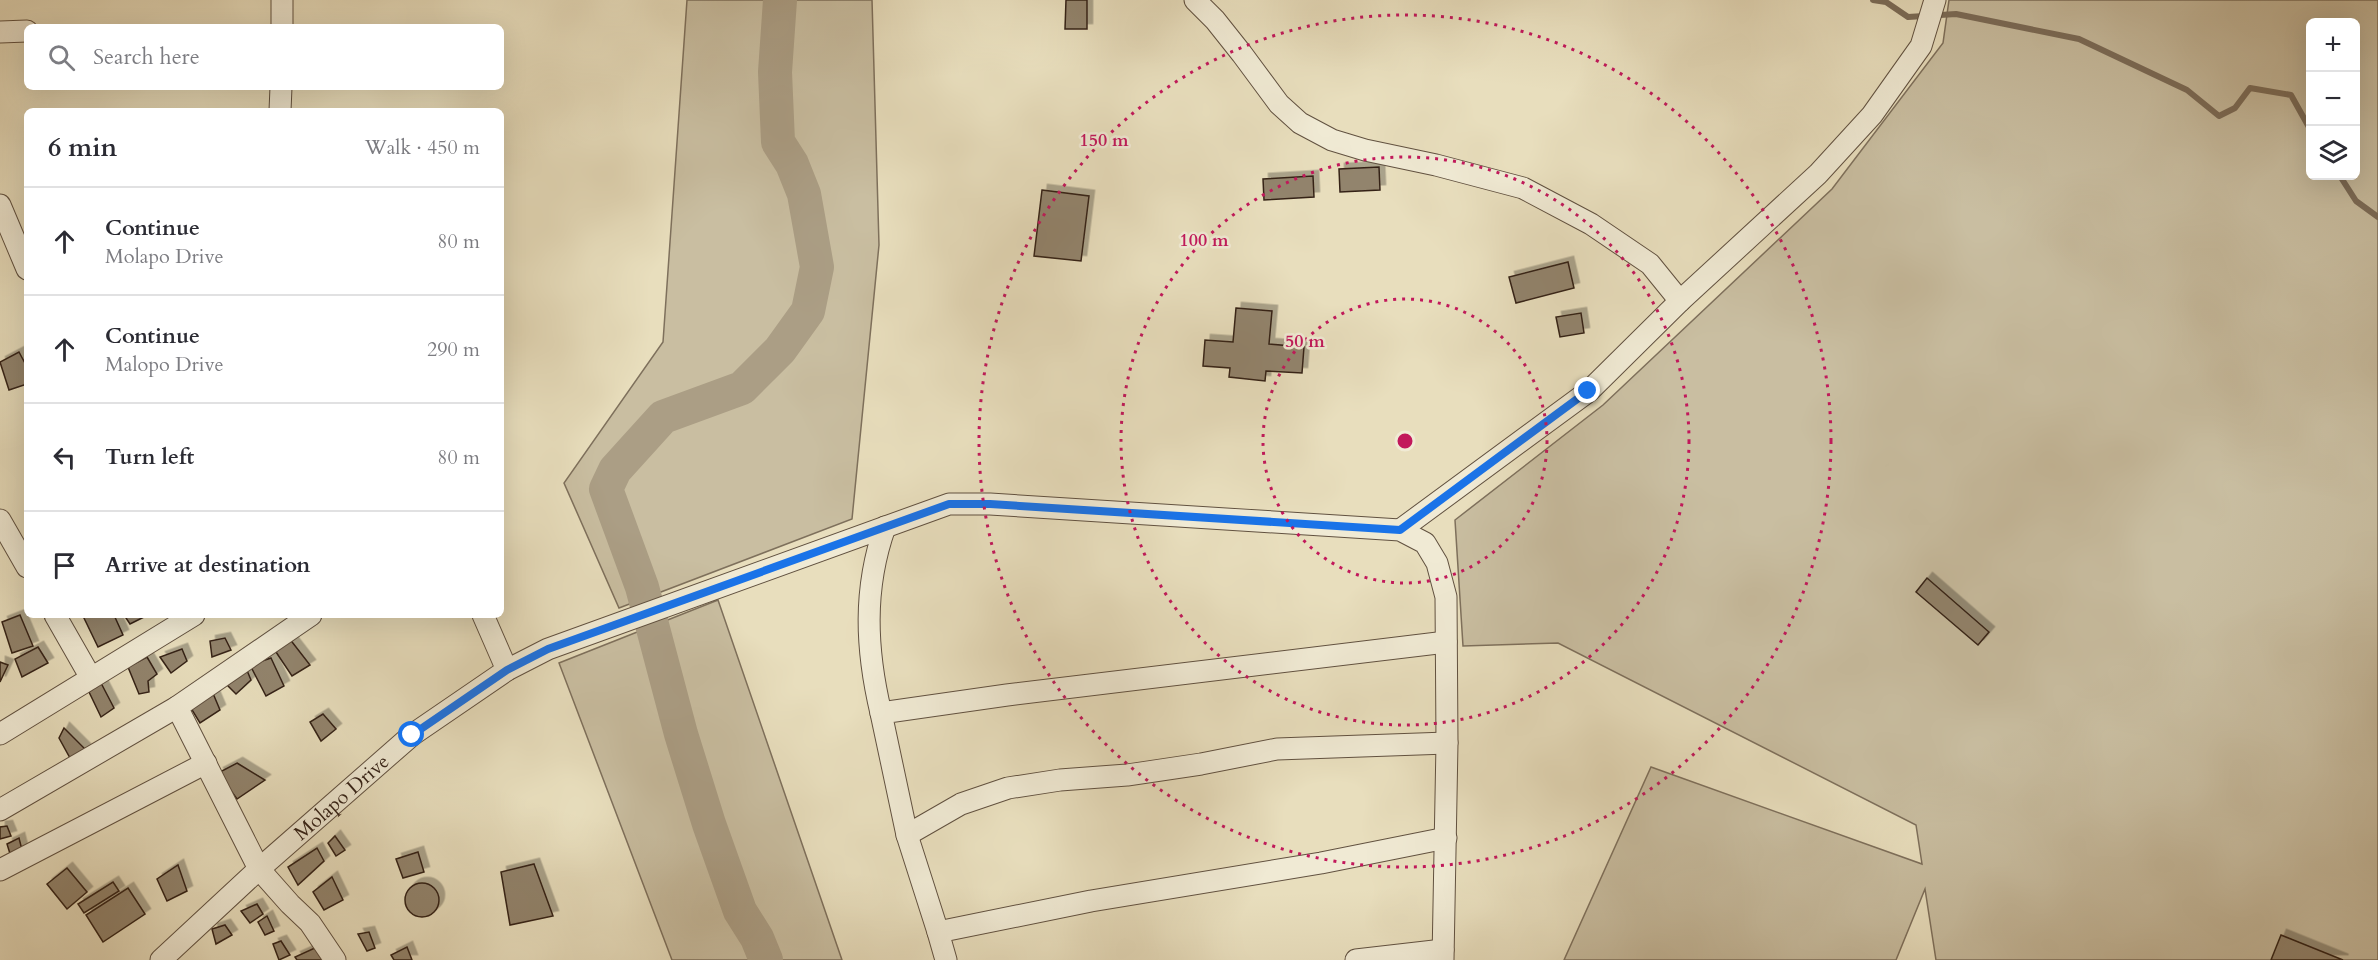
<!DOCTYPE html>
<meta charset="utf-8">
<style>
body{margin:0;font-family:Cardo,serif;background:#f2f2f3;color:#2b2b33}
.controls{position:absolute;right:18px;top:18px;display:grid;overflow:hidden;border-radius:9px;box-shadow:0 6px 24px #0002}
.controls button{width:54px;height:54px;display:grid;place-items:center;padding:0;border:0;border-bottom:2px solid #e1e1e2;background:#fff;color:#2b2b33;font:30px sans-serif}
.stop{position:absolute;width:18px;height:18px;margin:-14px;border:4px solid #1a73e8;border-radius:50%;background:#fff}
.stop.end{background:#1a73e8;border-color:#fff;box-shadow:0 2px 6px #0008}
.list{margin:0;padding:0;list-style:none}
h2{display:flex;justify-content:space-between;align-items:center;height:78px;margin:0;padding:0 24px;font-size:26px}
h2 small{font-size:20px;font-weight:400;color:#7c7c81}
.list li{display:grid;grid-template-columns:39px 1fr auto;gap:18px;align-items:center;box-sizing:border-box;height:108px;padding:0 24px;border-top:2px solid #e1e1e2}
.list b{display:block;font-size:22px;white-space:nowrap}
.list p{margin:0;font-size:20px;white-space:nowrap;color:#7c7c81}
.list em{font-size:20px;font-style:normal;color:#7c7c81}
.icon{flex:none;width:33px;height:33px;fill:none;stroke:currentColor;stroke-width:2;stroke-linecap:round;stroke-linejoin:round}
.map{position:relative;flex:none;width:2378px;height:960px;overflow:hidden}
.search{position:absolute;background:#fff;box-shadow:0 6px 24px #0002;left:24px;top:24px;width:480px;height:66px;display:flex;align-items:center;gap:15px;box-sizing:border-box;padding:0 21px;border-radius:9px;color:#7c7c81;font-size:22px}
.panel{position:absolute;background:#fff;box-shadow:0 6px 24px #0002;left:24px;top:108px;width:480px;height:510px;border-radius:9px}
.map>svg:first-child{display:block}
</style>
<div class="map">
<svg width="2378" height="960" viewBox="0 0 2378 960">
<defs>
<filter id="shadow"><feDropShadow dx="5.5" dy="-5.5" stdDeviation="0" flood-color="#0004"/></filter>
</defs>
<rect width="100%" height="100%" fill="#e8debd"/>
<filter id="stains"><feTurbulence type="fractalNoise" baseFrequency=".00333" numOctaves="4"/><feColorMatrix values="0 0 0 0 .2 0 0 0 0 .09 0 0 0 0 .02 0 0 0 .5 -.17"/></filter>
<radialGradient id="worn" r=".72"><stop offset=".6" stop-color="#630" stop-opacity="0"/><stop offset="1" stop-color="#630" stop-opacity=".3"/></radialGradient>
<g fill="#c9bea1" stroke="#7e705c" stroke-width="1.5" fill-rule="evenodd">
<path d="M687 0H872L879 245 852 519 619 608 564 483 663 342Z"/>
<path d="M1949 0H2378V960H1936L1925 889 1896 960H1564L1651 767 1922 864 1916 825 1558 643 1463 646 1455 520 1603 405 1832 189 1943 43ZM2310 22H2356V176H2310Z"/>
<path d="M718 600 842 960H672L559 663Z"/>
</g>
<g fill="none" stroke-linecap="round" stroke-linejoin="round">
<g stroke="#7b6c59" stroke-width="6">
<path d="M1873 0 1886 2 1908 17 1956 14 2079 39 2187 90 2219 116 2235 108 2250 88 2291 95 2310 129"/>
<path d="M2340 176 2356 201 2378 217"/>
</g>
<path stroke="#ab9e85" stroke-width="34" d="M766 960 757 938 740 911 709 824 681 734 642 587 606 489 615 470 663 417 742 388 780 350 808 311 817 267 804 194 792 164 778 142 775 72 780 0"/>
</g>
<g fill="#92846d" stroke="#342217" stroke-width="1.5" filter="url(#shadow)">
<path d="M1066 0H1087V29H1065Z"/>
<path d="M1379 167 1380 190 1340 192 1339 169Z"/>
<path d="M1313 176 1314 197 1264 200 1263 179Z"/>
<path d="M1042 190 1089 196 1081 261 1034 256Z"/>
<path d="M1568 262 1574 288 1516 303 1509 277Z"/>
<path d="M1236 308 1272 311 1269 344 1304 347 1302 373 1266 371 1265 381 1229 377 1230 368 1203 366 1205 340 1233 342Z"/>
<path d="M1581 313 1584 333 1560 337 1556 317Z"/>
<path d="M19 352 27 367V384L9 390 0 362Z"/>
<path d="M1927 578 1989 632 1978 645 1916 592Z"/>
<path d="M20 615 33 646 12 653 2 622Z"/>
<path d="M114 615 123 635 98 647 83 616Z"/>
<path d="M124 615H148L130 624Z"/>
<path d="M225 638 231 650 212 657 210 641Z"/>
<path d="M289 638 310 665 292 676 276 652Z"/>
<path d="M38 647 48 663 22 677 15 659Z"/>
<path d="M182 649 187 661 171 673 160 657Z"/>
<path d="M147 657 157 674 148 681 149 692 139 694 128 667Z"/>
<path d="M271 658 284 686 266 696 250 665Z"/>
<path d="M0 662 8 665 0 682Z"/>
<path d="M246 668 251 680 236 694 223 681Z"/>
<path d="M101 683 114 708 101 717 89 692Z"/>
<path d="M212 691 220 710 200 723 189 705Z"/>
<path d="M323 714 336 729 321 741 310 722Z"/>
<path d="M64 728 85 749 70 758 59 738Z"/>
<path d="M237 763 265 780 237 799 218 773Z"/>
<path d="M7 826 11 836 0 839V827Z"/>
<path d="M335 836 345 850 336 856 328 843Z"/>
<path d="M19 838 22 850 11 857 7 844Z"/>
<path d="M317 848 324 861 298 885 288 867Z"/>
<path d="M418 852 424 872 403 878 396 859Z"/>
<path d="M534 864 553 916 510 925 501 872Z"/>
<path d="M178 865 187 891 167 901 157 879Z"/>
<path d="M67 868 87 892 67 909 47 884Z"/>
<path d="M332 877 343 900 324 910 313 892Z"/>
<path d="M113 882 119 891 84 913 78 904Z"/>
<circle cx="422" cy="900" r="17"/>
<path d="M128 888 145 914 103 942 86 915Z"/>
<path d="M257 904 263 914 250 923 241 911Z"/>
<path d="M267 916 274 931 265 935 258 922Z"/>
<path d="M225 925 232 935 216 944 212 929Z"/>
<path d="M369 932 375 948 367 951 358 934Z"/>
<path d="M2281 935 2343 960H2271Z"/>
<path d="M281 941 290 955 279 960 273 944Z"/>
<path d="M317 947 323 960H297L295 957Z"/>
<path d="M407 947 412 960H394L391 955Z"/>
</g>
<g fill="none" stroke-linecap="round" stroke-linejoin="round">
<g stroke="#615140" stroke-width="23">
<g id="street">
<path d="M1195 0 1215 20 1242 54 1279 104 1300 123 1332 140 1365 150 1436 165 1523 188 1591 224 1650 264 1680 301"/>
<path d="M282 27V0"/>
<path d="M0 32 27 31"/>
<path d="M280 111 281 87"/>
<path d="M0 205 27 269"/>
<path d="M0 520 27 567"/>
<path d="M1400 530 1589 391 1680 301 1818 174 1872 115 1921 46 1935 0"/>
<path d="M55 615 91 678"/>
<path d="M311 615 177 707 259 869 290 904 310 923 335 960"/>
<path d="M483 615 507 670"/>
<path d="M881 713C866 650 863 589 885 527"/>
<path d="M0 734 194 615"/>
<path d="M0 810 177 707"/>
<path d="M907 835 961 804 1008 788 1060 780 1127 775 1201 764 1277 749 1447 743"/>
<path d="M0 870 206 763"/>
<path d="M938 932 907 835 881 713 1007 695 1446 642"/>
<path id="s1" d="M161 960 259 869 412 735 507 670 548 649 949 504H990L1400 530 1425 543 1437 563 1446 597 1447 743 1443 960"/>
<path d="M946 960 938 932 1091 901 1321 863 1446 838"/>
<path d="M1356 960 1443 950"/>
</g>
</g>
<use href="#street" stroke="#f0ead4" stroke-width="21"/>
</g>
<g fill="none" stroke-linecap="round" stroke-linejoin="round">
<path stroke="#1a73e8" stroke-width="8" d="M412 735 507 670 548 649 949 504H990L1400 530 1588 391"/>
</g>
<g fill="none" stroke="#c2185b" stroke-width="3" stroke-dasharray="3 6">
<circle cx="1405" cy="441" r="142"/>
<circle cx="1405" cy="441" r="284"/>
<circle cx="1405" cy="441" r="426"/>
</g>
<g text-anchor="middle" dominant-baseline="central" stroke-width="5" stroke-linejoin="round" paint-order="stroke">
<g font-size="20" fill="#342217" stroke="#f0ead4">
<text stroke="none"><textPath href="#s1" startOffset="243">Molapo Drive</textPath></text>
</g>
</g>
<circle cx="1405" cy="441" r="9" fill="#c2185b" stroke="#f0ead4" stroke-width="3"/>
<g font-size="18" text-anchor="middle" font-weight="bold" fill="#c2185b" stroke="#f0ead4" stroke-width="5" stroke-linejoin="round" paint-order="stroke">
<text x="1104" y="146">150 m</text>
<text x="1204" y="246">100 m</text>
<text x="1305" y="347">50 m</text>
</g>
<rect width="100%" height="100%" filter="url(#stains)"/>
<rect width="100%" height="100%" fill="url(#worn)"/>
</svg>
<div class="controls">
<button>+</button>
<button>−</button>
<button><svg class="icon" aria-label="layers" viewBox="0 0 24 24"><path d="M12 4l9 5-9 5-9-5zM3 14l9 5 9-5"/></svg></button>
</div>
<div class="stop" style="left:412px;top:735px"></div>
<div class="stop end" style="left:1588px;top:391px"></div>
<div class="search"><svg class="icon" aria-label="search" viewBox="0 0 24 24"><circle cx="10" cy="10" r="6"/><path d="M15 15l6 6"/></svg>Search here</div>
<section class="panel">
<h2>6 min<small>Walk · 450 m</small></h2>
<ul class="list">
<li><svg class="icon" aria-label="ahead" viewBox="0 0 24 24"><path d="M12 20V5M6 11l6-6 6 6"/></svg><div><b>Continue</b><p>Molapo Drive</p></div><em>80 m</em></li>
<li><svg class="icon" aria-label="ahead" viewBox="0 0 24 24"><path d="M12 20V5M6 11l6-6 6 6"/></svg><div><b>Continue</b><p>Malopo Drive</p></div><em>290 m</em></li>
<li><svg class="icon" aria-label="left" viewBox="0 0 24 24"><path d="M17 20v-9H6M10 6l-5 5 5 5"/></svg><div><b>Turn left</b></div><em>80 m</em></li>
<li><svg class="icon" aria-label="arrive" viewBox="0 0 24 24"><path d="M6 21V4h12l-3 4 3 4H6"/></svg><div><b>Arrive at destination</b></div></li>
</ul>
</section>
</div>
